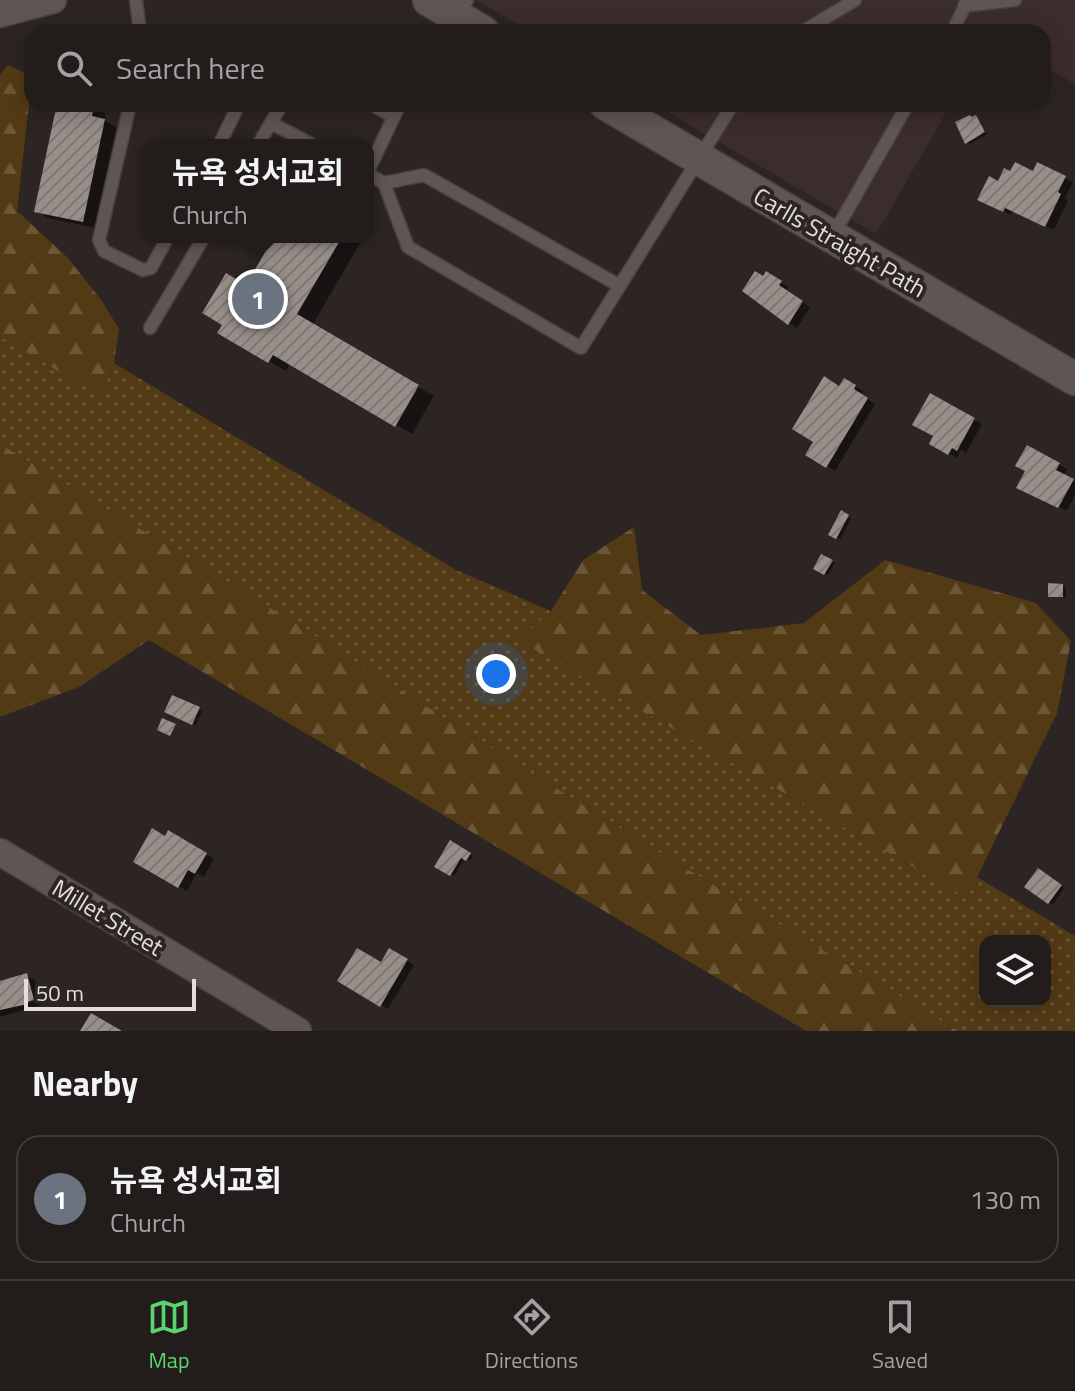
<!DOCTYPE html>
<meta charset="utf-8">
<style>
body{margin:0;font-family:"Titillium Web","Noto Sans KR",sans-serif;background:#2e2928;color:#f1f3f6}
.controls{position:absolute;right:24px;bottom:24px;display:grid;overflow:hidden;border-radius:16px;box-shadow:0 4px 20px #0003}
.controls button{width:72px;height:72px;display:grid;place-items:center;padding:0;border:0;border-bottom:2px solid #3f3a3a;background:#221c1b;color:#f1f3f6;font:40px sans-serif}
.scale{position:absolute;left:24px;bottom:20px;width:172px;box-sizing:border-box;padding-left:8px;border:4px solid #e3dddd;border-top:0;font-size:22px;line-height:28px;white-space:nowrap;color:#e3dddd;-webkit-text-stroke:6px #2d2524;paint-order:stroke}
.you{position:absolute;left:496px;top:674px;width:28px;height:28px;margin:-20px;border:6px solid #fff;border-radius:50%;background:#1a73e8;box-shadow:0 0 0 12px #1a73e833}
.badge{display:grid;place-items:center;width:52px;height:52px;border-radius:50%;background:#58d570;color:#fff;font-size:26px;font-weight:700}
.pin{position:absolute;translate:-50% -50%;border:4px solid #fff;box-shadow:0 2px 8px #0006}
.popup{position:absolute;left:142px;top:139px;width:232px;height:104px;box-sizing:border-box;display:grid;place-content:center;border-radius:16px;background:#221c1b;filter:drop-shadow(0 2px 6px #0005);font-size:26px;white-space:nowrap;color:#a2a1a3}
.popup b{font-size:30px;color:#f1f3f6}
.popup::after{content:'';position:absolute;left:50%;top:100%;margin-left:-16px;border:16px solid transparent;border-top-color:#221c1b}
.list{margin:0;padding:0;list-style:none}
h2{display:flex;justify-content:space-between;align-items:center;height:104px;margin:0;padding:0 32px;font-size:34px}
h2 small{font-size:26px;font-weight:400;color:#a2a1a3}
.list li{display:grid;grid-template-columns:52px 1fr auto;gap:24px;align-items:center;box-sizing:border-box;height:128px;margin:0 16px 16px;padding:0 16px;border:2px solid #3f3a3a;border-radius:24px}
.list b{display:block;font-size:30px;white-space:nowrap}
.list p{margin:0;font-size:26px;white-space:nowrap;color:#a2a1a3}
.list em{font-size:26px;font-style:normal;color:#a2a1a3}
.icon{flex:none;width:44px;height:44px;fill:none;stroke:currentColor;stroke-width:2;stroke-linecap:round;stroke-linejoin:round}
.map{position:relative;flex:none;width:1075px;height:1031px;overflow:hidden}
.search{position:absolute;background:#221c1b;box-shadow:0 4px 20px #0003;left:24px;right:24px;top:24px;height:88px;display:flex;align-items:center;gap:20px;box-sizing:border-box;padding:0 28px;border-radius:24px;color:#a2a1a3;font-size:30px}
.sheet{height:248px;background:#221c1b}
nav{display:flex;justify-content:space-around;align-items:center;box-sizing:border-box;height:112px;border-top:2px solid #3f3a3a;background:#221c1b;font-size:22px;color:#a2a1a3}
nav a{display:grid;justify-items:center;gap:4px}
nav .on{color:#58d570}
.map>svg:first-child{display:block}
</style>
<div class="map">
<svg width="1075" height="1031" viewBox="0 0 1075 1031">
<defs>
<pattern id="grass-dots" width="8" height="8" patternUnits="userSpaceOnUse" patternTransform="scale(2)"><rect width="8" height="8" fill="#523a15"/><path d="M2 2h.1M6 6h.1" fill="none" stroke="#6b5637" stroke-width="1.8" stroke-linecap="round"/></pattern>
<pattern id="forest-firs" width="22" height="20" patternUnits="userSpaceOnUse" patternTransform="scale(2)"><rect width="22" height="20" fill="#523a15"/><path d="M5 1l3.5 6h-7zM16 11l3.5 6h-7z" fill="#6b5637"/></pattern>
<pattern id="building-hatch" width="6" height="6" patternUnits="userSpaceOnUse" patternTransform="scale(2)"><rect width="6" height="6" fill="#978e89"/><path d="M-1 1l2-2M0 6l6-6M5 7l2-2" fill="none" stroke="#7e7774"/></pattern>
</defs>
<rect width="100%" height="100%" fill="#2d2524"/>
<g fill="#3b2d2b">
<path d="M476 0H1075V84L1043 66V32H531Z"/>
<path d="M654 104H951L876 234Z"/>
</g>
<path fill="url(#grass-dots)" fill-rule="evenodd" d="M0 336 101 395 114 363 456 570 551 611 519 640 967 898 977 877 1075 936V1031H958L642 842 248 594 0 444ZM985 941H1045V1001H985Z"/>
<g fill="url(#forest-firs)">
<path d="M8 65 32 76 17 211 67 257 102 301 119 329 114 363 101 396 0 337V75Z"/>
<path d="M0 444 248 594 642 842 958 1031H806L149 640 79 687 0 717Z"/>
<path d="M634 527 642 590 701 635 804 623 885 560 1036 603 1071 641 1057 713 967 898 518 640 551 611 583 560Z"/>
</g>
<g fill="#0007">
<path d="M71 104 93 106 106 114 104 120 117 128 95 228 48 218 36 211Z"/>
<path d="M976 117 987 134 970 144 966 142Z"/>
<path d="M1038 165 1073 182 1065 198 1068 200 1054 230 1013 210 1011 215 988 203 999 183 1011 174 1034 173Z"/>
<path d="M276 237 363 238 312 326 434 396 412 434 290 363 286 371 220 333Z"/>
<path d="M767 273 788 287 786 291 810 307 797 328 789 323 764 278Z"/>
<path d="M845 380 863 391 861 395 875 404 835 471 808 454Z"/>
<path d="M930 396 982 424 966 453 961 450 957 458 931 443 935 436Z"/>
<path d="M1028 447 1067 469 1063 476 1075 482V495L1067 511 1018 487 1027 471Z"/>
<path d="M842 513 851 519 840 539 831 534Z"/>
<path d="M822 556 835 563 828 575 816 568Z"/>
<path d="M1063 586 1066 588V598L1050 595Z"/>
<path d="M173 698 202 711 196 725 167 712Z"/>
<path d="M169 833 214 859 204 877 197 873 187 891 136 861Z"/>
<path d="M451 843 473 856 470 861 465 858 454 876 437 866Z"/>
<path d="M1039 870 1064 888 1053 905 1027 887Z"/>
<path d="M390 950 414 965 388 1009 340 981 382 964Z"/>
<path d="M27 976 35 980 41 1005 0 1017V983Z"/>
</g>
<g fill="url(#building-hatch)">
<path d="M68 104 94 105 92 116 105 119 83 222 34 212 56 108 67 110Z"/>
<path d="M970 115 971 117 976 115 985 132 965 144 955 122Z"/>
<path d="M1015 162 1033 171 1037 162 1066 176 1058 192 1061 194 1045 227 1005 208 1003 212 977 200 989 176 998 181 1004 168 1010 171Z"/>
<path d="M274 237H342L297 314 419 385 395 427 273 355 268 363 217 333 222 325 202 313 226 273 246 285Z"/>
<path d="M755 271 763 276 766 271 782 281 779 285 803 301 788 325 742 291Z"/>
<path d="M824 376 839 386 844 378 856 385 854 389 868 398 826 468 805 455 813 442 792 429Z"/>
<path d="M930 393 975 418 957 451 952 448 948 455 929 444 933 436 912 425Z"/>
<path d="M1027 445 1060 463 1056 470 1074 479 1058 508 1016 488 1025 471 1015 466Z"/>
<path d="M841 510 849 515 836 539 828 535Z"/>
<path d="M821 554 833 560 824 575 813 569Z"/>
<path d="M1048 583 1063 584V597H1048Z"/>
<path d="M172 695 200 707 192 725 164 712Z"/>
<path d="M162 718 176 724 170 736 157 730Z"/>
<path d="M152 828 165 836 168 830 207 853 195 874 188 870 178 888 133 862Z"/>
<path d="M450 840 471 853 466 861 461 858 450 876 434 867Z"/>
<path d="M1038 868 1062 885 1048 904 1024 887Z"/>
<path d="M357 948 381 962 389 948 408 959 380 1007 337 981Z"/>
<path d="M27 973 34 1000 28 1002V1004L0 1010V981Z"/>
<path d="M91 1013 122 1031H80Z"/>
</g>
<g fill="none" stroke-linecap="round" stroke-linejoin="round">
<g stroke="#46403f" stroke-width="15">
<g id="service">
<path d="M136 0 140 32"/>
<path d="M964 6 1015 0"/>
<path d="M446 32 467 0"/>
<path d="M802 32 855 0"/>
<path d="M952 32 968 0"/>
<path d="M130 104 99 240 104 251 143 270 151 268 168 237"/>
<path d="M371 104 392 116"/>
<path d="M271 123 313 145"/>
<path d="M219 145 239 104"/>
<path d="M258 145 282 104"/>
<path d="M368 171 400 104"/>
<path d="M368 174 384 183 408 247 581 348 733 104"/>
<path d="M384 183 424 175 620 286"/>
<path d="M832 237 908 104"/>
<path d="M150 328 204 237"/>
</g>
</g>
<g stroke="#46403f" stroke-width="29">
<g id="minor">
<path d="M0 14 53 0"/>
<path d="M0 852 298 1031"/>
</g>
</g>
<g stroke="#46403f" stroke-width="35">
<g id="tertiary">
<path d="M429 0 483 32"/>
<path d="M606 104 1075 379"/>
</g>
</g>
<use href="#service" stroke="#5f5554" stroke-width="12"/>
<use href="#minor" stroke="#5f5554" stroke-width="26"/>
<use href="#tertiary" stroke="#5f5554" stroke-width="32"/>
</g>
<g text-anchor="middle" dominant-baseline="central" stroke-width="8" stroke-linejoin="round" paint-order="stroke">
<g font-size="24" fill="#e3dddd" stroke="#2d2524">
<text transform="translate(840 242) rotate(30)">Carlls Straight Path</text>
<text transform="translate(108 917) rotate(31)">Millet Street</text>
</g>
</g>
</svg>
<div class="controls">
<button><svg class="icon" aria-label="layers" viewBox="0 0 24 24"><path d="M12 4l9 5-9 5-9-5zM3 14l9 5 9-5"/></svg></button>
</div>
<div class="scale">50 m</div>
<div class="you"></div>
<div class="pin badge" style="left:258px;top:299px;background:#6b7280">1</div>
<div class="popup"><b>뉴욕 성서교회</b>Church</div>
<div class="search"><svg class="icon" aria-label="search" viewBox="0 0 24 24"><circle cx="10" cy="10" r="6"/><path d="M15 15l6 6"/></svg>Search here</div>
</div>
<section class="sheet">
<h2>Nearby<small></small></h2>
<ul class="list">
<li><span class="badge" style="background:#6b7280">1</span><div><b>뉴욕 성서교회</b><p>Church</p></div><em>130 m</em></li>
</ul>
</section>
<nav>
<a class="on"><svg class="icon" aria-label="map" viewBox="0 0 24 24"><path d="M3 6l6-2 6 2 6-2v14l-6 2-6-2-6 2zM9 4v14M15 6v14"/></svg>Map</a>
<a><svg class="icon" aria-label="directions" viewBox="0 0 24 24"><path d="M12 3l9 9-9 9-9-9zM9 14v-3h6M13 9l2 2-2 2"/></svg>Directions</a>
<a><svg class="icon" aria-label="saved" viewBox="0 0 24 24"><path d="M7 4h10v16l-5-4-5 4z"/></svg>Saved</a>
</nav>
